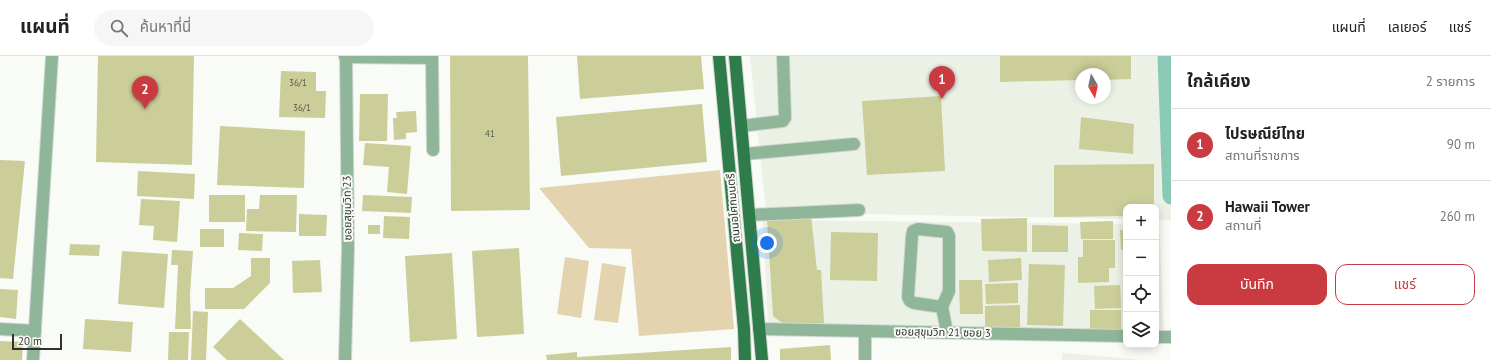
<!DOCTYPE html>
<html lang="th">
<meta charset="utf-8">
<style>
body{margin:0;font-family:"PT Sans","Noto Sans Thai",sans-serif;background:#f6f6f6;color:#222}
.controls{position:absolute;right:12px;bottom:12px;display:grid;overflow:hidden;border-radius:8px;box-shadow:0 2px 10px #0003}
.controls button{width:36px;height:36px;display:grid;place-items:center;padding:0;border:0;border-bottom:1px solid #e0e0e0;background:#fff;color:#222;font:20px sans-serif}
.compass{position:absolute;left:1075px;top:12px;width:36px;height:36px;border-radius:50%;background:#fff;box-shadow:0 2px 10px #0003;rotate:171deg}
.scale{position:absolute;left:12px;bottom:10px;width:50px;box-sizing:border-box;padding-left:4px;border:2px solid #313230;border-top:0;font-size:11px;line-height:14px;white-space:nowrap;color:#313230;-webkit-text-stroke:3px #f8fbf6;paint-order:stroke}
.you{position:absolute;left:767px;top:187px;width:14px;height:14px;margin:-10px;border:3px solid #fff;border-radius:50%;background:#1a73e8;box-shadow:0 0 0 6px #1a73e833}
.badge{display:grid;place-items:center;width:26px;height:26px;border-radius:50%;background:#c93a41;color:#fff;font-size:13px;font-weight:700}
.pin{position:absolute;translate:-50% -33px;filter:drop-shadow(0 1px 2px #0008)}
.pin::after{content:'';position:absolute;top:21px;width:14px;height:12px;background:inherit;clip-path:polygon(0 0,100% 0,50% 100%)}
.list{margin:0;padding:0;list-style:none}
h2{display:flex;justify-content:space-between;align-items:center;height:52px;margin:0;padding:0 16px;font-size:17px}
h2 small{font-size:13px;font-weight:400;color:#767676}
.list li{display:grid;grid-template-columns:26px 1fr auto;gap:12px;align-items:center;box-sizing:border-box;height:72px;padding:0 16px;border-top:1px solid #e0e0e0}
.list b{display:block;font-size:15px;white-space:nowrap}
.list p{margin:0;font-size:13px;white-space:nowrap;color:#767676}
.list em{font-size:13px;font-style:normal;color:#767676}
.actions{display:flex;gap:8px;padding:12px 16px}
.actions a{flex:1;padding:9px 0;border:1px solid #c93a41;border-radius:12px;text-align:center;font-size:14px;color:#c93a41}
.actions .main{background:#c93a41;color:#fff}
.icon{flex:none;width:22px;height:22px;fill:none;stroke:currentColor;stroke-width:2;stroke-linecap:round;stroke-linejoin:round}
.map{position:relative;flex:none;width:1171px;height:304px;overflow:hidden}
header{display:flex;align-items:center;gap:24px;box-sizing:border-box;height:56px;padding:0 20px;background:#fff;border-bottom:1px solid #e0e0e0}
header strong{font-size:19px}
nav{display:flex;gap:22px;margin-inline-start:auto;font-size:14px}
.search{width:280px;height:36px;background:#f6f6f6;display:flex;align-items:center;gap:10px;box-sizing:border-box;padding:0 14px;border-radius:22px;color:#767676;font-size:15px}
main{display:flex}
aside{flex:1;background:#fff}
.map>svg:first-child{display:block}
</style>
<header>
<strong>แผนที่</strong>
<div class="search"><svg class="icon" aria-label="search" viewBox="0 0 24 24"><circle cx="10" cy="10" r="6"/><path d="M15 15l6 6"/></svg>ค้นหาที่นี่</div>
<nav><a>แผนที่</a><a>เลเยอร์</a><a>แชร์</a></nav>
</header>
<main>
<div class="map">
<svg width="1171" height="304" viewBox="0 0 1171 304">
<rect width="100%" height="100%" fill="#f8fbf6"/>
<g fill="#ebf1e5" fill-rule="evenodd">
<path d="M750 0H1164L1171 164H1156V151H1126V163L766 156ZM1081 18H1105V42H1081Z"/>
<path d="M763 164 1126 168V280L768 270Z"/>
<path d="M1156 168H1159L1164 280H1156Z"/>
<path d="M1062 297 1145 304H1062Z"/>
</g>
<g fill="#e3d3af">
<path d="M720 114 734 273 639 280 631 193 589 192 539 132Z"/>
<path d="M565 201 589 205 581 262 557 258Z"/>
<path d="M602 207 626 211 618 267 594 264Z"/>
</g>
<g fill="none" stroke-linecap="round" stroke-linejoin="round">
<path stroke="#8bc9b7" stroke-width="17" d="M1166 0 1171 140"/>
</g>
<g fill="#ccce99">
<path d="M98 0H194L192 109 96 106Z"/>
<path d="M450 0H528L530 154 451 155Z"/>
<path d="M577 0H701L704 33 580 43Z"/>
<path d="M1000 0H1131V23L1105 24V18H1081V24L1000 26Z"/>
<path d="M281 15 316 16V35H326L325 62 279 61Z"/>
<path d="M360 38H388L387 85H359Z"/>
<path d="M941 40 945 115 867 119 862 45Z"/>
<path d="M702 48 707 106 561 120 556 61Z"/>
<path d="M416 55 417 76 406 77V83L394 84 393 62H397L396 56Z"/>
<path d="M1081 61 1134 68 1133 98 1079 93Z"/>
<path d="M220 70 305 75 304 132 217 129Z"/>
<path d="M365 87 411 90 407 138 387 136 389 111 363 109Z"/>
<path d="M0 104 25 105 13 223 0 222Z"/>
<path d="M1154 108V151H1126V160L1054 161V109Z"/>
<path d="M138 115 195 118 194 143 137 140Z"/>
<rect x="209" y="139" width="36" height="27"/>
<path d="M260 139H297L296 176 246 175 247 153H259Z"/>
<path d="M363 139 412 141 411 157 362 155Z"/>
<path d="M141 143 180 145 177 186 153 184 154 170 139 169Z"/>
<path d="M299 158 327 159 326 180H299Z"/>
<path d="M811 159 817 214H821L824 267 785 269 773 260 767 162Z"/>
<path d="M384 160 410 161 409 183 383 182Z"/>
<path d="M1027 162V196L982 195 981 163Z"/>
<path d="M1113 165V183H1081L1080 166Z"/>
<rect x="368" y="169" width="12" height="9"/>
<path d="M1032 169 1068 170V196H1032Z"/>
<rect x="200" y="173" width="24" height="18"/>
<path d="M1120 174H1126V194H1121Z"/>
<path d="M831 176 878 177 877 225 830 224Z"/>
<path d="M239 177 263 178 262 195 238 194Z"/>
<path d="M1083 184H1115V212H1109V226L1078 227V201H1083Z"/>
<path d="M70 188 100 189 99 200 69 199Z"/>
<path d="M519 192 524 278 477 281 472 195Z"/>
<path d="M172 194 193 195 190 238 191 273H175L178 209H171Z"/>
<path d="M122 195 168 198 164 252 118 248Z"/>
<path d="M452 197 457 283 410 286 405 200Z"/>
<path d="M251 202H270V227L244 253H205V232H233L251 220Z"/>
<path d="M1021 202 1022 224 989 226 988 204Z"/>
<path d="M320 204 322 236 293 237 292 205Z"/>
<path d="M1029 208 1065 209 1063 270 1027 269Z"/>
<path d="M959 224H982L983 258H960Z"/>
<path d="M1018 227V247L986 248 985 228Z"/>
<path d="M1120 229 1121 252 1095 253 1094 230Z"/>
<path d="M0 233 18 234 16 263 0 261Z"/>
<path d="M1020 249V272H985V250Z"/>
<rect x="1090" y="254" width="31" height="20"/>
<path d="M193 255 208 256 206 304H191Z"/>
<path d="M85 263 133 266 131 296 83 293Z"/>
<path d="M240 263 284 304H227L213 291Z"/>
<path d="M169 276H189L188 304H168Z"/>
<path d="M0 285 23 286 22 304H0Z"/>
<path d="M830 289 831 304H780V293Z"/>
<path d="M731 291V304H547L546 299 577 296V301Z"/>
</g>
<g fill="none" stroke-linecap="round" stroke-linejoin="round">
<g stroke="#d4d7d2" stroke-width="14">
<g id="minor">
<path d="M345 1 432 2V0"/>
<path d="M432 2 433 94"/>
<path d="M742 70 783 65 785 62 783 0"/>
<path d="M744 98 854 88"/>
<path d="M749 159 859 154"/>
<path d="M918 173 947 176 949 180V235L942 251 914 247 910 245 908 241 912 180 913 175Z"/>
<path d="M942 251 947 276"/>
<path d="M0 273 35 275"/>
<path d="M759 273 1126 280"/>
<path d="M1156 281H1171"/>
<path d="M33 304 52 0"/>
<path d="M345 304 348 192 346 0"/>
<path d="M865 304V275"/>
</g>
</g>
<g stroke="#d4d7d2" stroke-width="14">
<g id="major">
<path d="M719 0 744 273 745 304"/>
<path d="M735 0 762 304"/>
</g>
</g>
<use href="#minor" stroke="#90b69a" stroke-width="12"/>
<use href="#major" stroke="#2d7c4a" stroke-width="12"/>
</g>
<g text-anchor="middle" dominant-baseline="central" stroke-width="4" stroke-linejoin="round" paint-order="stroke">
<g font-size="9" fill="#58594a">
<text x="298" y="26">36/1</text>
<text x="302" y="51">36/1</text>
<text x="490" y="77">41</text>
</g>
<g font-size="11" fill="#313230" stroke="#f8fbf6">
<text transform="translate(347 152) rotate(-91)">ซอยสุขุมวิท 23</text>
<text transform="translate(733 152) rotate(-95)">ถนนอโศกมนตรี</text>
<text transform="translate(943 276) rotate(1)">ซอยสุขุมวิท 21 ซอย 3</text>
</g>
</g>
</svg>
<div class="controls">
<button>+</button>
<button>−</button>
<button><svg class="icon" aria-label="locate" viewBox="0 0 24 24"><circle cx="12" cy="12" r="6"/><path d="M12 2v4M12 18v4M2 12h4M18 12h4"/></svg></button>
<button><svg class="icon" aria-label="layers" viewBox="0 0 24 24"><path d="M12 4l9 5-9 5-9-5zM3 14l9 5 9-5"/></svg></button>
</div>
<svg class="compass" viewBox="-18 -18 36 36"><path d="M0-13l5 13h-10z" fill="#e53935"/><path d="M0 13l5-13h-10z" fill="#767676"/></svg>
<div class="scale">20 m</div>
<div class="you"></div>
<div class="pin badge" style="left:942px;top:43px">1</div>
<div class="pin badge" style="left:145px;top:53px">2</div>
</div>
<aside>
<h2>ใกล้เคียง<small>2 รายการ</small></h2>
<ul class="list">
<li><span class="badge">1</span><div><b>ไปรษณีย์ไทย</b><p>สถานที่ราชการ</p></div><em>90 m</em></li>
<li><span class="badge">2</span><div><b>Hawaii Tower</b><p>สถานที่</p></div><em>260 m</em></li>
</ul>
<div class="actions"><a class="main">บันทึก</a><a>แชร์</a></div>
</aside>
</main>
